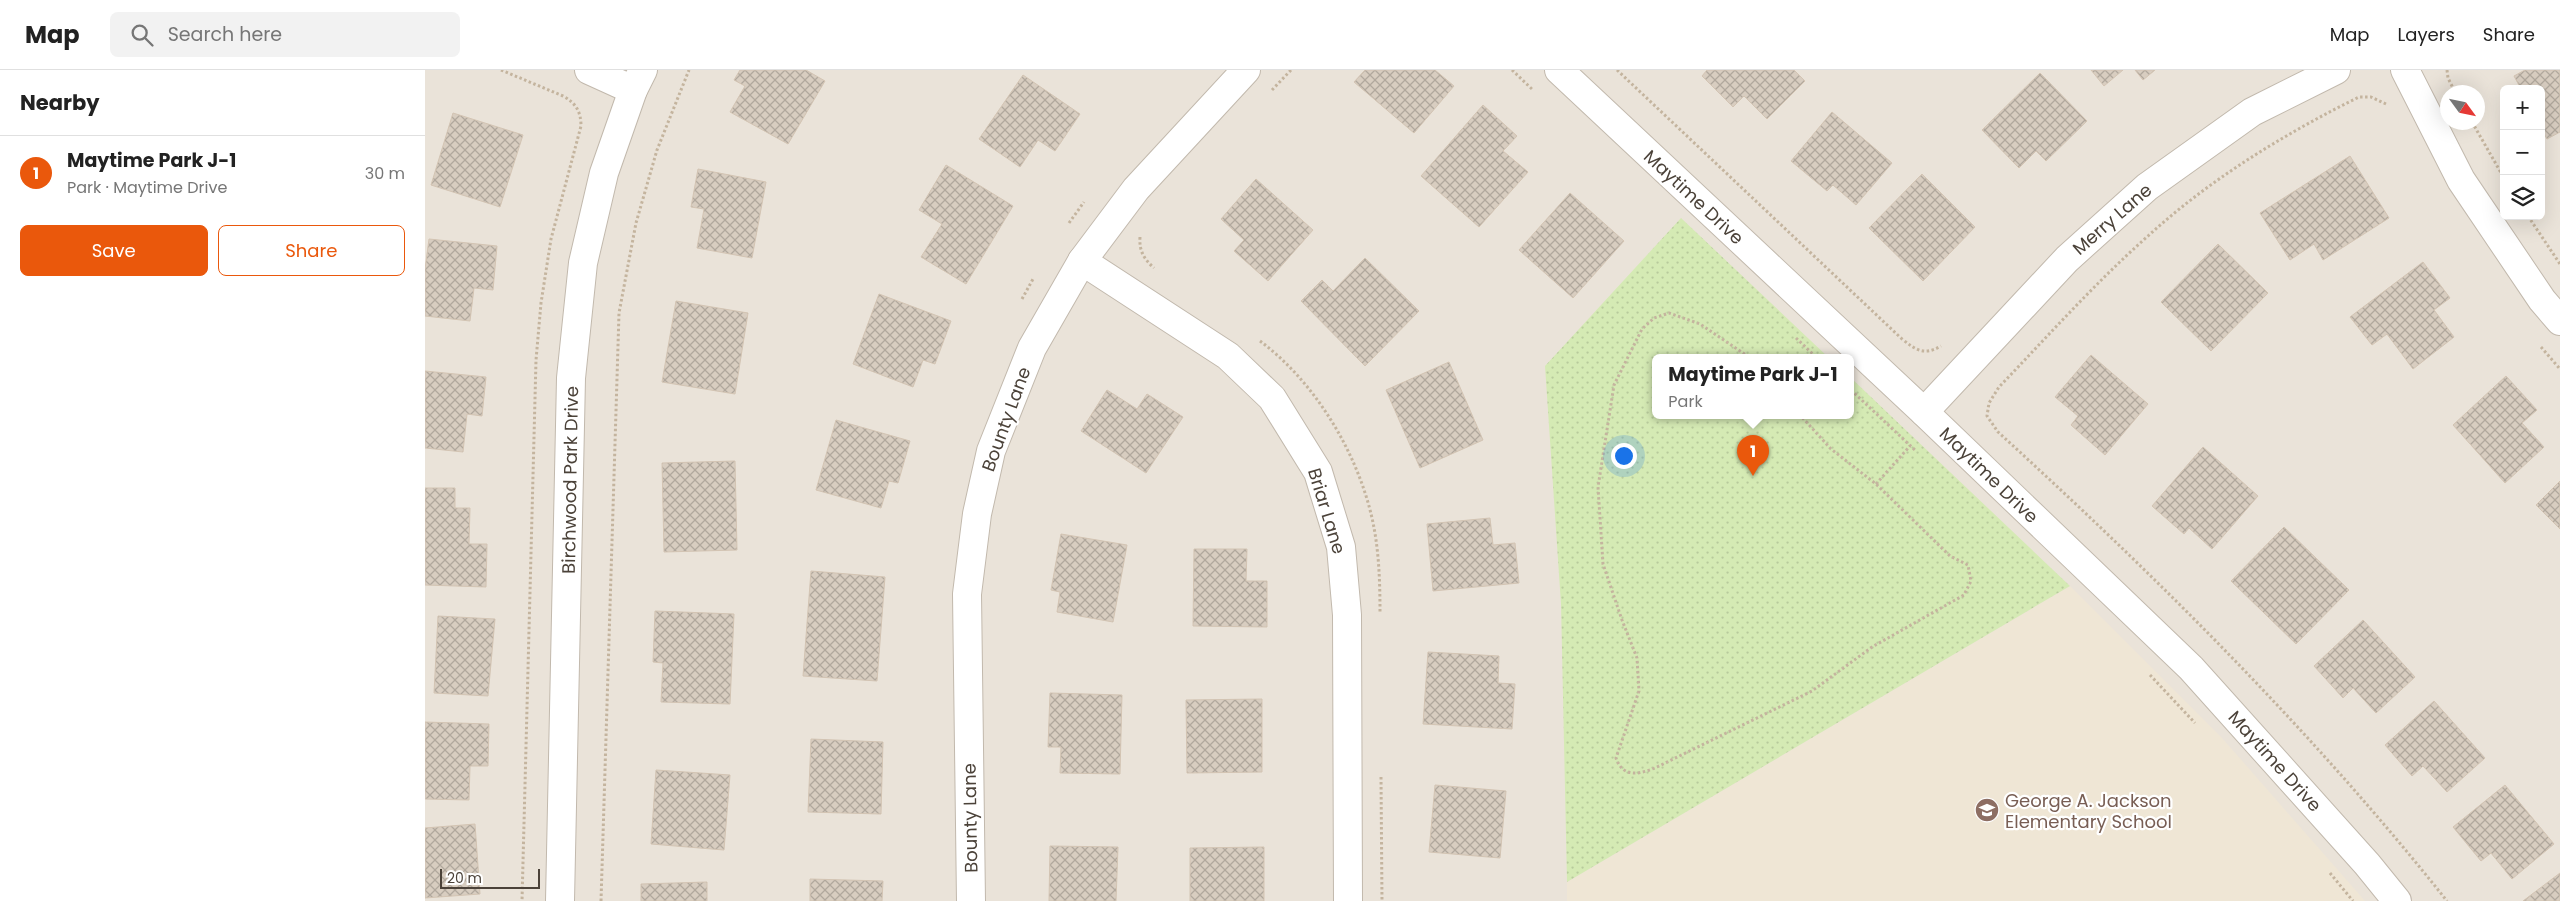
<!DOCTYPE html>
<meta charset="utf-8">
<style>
body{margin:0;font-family:Poppins,sans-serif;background:#f2f2f2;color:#222}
.controls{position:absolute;right:15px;top:15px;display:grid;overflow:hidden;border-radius:8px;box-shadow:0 5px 20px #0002}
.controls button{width:45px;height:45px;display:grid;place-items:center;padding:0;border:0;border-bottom:1px solid #e0e0e0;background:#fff;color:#222;font:25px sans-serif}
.compass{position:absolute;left:2015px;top:15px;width:45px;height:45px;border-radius:50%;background:#fff;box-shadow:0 5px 20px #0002;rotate:123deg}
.scale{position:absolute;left:15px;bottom:12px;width:100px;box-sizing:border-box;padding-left:5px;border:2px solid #4b4239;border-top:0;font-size:14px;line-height:18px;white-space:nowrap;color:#4b4239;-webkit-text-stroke:4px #fff;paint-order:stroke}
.you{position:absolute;left:1198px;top:385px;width:18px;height:18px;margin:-12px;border:4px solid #fff;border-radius:50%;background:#1a73e8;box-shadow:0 0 0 8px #1a73e833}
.badge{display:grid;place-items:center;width:32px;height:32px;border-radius:50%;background:#ea580c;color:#fff;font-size:16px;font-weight:700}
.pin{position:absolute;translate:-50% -41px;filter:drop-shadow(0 1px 2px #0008)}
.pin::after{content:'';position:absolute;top:26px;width:18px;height:15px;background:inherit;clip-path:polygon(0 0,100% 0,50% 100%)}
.popup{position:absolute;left:1227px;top:284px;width:202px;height:65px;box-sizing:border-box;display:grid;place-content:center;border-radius:8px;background:#fff;filter:drop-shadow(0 1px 4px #0005);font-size:16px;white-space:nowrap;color:#767676}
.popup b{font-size:19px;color:#222}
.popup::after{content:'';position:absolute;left:50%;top:100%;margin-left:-10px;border:10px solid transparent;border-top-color:#fff}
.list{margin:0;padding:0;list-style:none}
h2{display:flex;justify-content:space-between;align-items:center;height:65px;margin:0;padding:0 20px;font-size:21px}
h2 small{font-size:16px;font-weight:400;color:#767676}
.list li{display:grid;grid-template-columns:32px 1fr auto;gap:15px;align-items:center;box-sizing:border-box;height:75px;padding:0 20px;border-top:1px solid #e0e0e0}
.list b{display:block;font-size:19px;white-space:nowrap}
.list p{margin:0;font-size:16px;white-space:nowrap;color:#767676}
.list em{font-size:16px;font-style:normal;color:#767676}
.actions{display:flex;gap:10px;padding:15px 20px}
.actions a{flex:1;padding:11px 0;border:1px solid #ea580c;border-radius:8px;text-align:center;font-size:18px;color:#ea580c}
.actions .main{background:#ea580c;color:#fff}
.icon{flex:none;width:28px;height:28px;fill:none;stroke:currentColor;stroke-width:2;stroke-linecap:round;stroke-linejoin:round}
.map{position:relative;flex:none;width:2135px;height:831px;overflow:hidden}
header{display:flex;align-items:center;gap:30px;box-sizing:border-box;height:70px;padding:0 25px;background:#fff;border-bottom:1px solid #e0e0e0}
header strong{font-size:24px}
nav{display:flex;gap:28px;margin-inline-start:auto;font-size:18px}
.search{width:350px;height:45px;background:#f2f2f2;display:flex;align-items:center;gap:12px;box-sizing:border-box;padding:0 18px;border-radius:8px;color:#767676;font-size:19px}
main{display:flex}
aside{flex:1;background:#fff}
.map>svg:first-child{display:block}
</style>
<header>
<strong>Map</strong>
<div class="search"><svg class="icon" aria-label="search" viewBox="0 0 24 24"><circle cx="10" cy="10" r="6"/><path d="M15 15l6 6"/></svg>Search here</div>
<nav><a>Map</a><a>Layers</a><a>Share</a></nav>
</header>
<main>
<aside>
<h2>Nearby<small></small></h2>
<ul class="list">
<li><span class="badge">1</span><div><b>Maytime Park J-1</b><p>Park · Maytime Drive</p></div><em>30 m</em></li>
</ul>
<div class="actions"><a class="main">Save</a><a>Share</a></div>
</aside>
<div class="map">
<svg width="2135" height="831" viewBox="0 0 2135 831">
<defs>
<pattern id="park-dots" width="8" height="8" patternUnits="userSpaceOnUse" patternTransform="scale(1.25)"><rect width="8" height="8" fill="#d5eab4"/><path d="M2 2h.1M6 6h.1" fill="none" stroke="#b8ca9c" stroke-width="1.8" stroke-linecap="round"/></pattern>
<pattern id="building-cross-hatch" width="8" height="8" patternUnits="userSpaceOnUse" patternTransform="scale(1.25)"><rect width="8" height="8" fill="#d8cdc0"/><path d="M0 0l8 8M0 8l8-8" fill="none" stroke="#b1a89d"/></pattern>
</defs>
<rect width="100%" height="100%" fill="#f6f2eb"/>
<path fill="#eae3d9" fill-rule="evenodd" d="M0 0H2135V831H0ZM2079 19H2116V146H2079ZM2022 22H2052V52H2022ZM1230 287H1426V345H1230Z"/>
<path fill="#efe6d5" d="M1645 516 1797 668 1940 831H1142V812Z"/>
<path fill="url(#park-dots)" d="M1256 148 1403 287H1230V345H1426V308L1645 516 1142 812 1136 534 1120 296Z"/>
<g fill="url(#building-cross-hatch)" stroke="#d3c4b3">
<path d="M315 0H381L400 11 363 74 305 42 320 16 309 10Z"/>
<path d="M940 0H1010L1029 16 989 63 929 12Z"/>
<path d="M1282 0H1369L1380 11 1342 49 1319 26 1308 37 1277 6Z"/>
<path d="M1666 0H1698L1679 16Z"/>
<path d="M1710 0H1730L1718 10Z"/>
<path d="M2100 0H2135V62L2122 69 2116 58V19H2096L2089 6Z"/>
<path d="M1615 3 1662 51 1621 91 1611 81 1594 98 1557 60Z"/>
<path d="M598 5 655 44 630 81 613 70 595 97 554 69Z"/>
<path d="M1058 35 1092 66 1078 81 1103 102 1054 157 996 106Z"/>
<path d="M1407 42 1467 93 1431 135 1408 115 1402 121 1366 91Z"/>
<path d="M28 43 98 65 75 137 6 115Z"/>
<path d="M1925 86 1964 148 1898 190 1889 174 1865 190 1835 143Z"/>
<path d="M521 95 588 136 541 214 496 187 517 154 494 140Z"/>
<path d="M273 99 341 112 327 188 272 178 279 139 266 137Z"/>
<path d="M1497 104 1550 157 1498 211 1444 158Z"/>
<path d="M831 109 888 160 843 211 809 181 819 170 796 149Z"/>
<path d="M1145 123 1199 171 1148 228 1094 180Z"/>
<path d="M4 169 72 176 68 220 49 218 45 251 0 246V199Z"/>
<path d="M1793 174 1843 223 1786 281 1736 232Z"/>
<path d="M940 188 994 241 940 296 876 231 897 210 908 221Z"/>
<path d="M1998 192 2025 228 2009 240 2029 267 1988 299 1962 264 1947 275 1925 247Z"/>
<path d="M454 224 526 251 510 294 498 290 488 317 428 294Z"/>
<path d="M251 231 323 243 310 324 237 312Z"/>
<path d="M1666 285 1723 334 1680 385 1646 355 1653 346 1630 327Z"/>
<path d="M1024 292 1058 370 995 398 961 320Z"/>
<path d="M0 301 61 307 57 346 42 344 38 382 0 378Z"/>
<path d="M2081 306 2112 340 2097 353 2119 377 2080 413 2028 355Z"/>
<path d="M682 320 712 339 722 324 758 347 721 403 656 361Z"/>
<path d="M411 350 485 371 473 413 464 411 456 438 391 420Z"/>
<path d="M1778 377 1833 426 1787 479 1764 458 1759 464 1727 436Z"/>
<path d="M310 391 312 480 239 482 237 393Z"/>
<path d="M2135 411V459L2111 435Z"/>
<path d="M0 418H30V438H45L44 474H62L61 517 0 515Z"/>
<path d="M1065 448 1068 475 1090 473 1094 513 1008 521 1002 454Z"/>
<path d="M1859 457 1924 520 1871 574 1806 511Z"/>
<path d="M636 464 702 475 688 552 632 542 635 522 626 520Z"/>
<path d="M769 479H822L821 511H842V557L768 556Z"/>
<path d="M386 501 460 507 452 611 378 606Z"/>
<path d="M230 541 309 544 305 634 236 632 238 593 228 592Z"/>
<path d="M13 546 70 549 63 626 9 623Z"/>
<path d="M1938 550 1990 607 1951 643 1928 618 1918 628 1889 596Z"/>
<path d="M1003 582 1074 586 1073 613 1090 614 1087 659 998 654Z"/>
<path d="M625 623 697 625 695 704 635 703 636 677H623Z"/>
<path d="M837 629V702L762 703 761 630Z"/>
<path d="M2009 631 2060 688 2022 722 1998 696 1987 706 1960 675Z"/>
<path d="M0 652 64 654 63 696H45L44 730 0 729Z"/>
<path d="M386 669 458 672 456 744 383 742Z"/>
<path d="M231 700 305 705 299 780 226 774Z"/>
<path d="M1010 715 1081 721 1075 788 1004 782Z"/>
<path d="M2080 715 2129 774 2087 809 2066 783 2056 791 2028 757Z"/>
<path d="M50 754 55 824 0 828V758Z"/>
<path d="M625 776 693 777 691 831H624Z"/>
<path d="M839 777V831H765V778Z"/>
<path d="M2135 803V831H2098Z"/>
<path d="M385 809 458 811 457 831H385Z"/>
<path d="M282 812V831H216V814Z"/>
</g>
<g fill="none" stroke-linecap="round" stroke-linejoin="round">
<g stroke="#c2b9ad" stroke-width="30">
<g id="minor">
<path d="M164 0 208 20"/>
<path d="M1134 0 1499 342 1766 598 1942 794 1972 831"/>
<path d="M1980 0 2036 110 2117 230 2135 251"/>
<path d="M657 191 803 286 847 328 893 402 916 477 922 545 923 831"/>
<path d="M1499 342 1642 189 1722 117 1827 42 1911 0"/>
<path d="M135 831 146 308 158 193 179 103 208 20 218 0"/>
<path d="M546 831 542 524 552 444 566 381 607 278 657 191 711 119 821 0"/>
</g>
</g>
<g stroke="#c4b49e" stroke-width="3" stroke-dasharray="2.5 2.5" stroke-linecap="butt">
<path d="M76 0 138 26C151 33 156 42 156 56L126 169 116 233 111 290 97 831"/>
<path d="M1087 0 1108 20"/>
<path d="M1192 0 1477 269C1491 280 1499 286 1516 276"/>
<path d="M2022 0 2023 8 2030 22"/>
<path d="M847 20 866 0"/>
<path d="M1961 34 1946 27H1934C1859 64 1784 110 1723 166 1670 213 1623 266 1574 317L1564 333 1562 346 1573 362C1733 508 1887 661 2022 831"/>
<path d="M2047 52 2079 108"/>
<path d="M2103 146 2135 194"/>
<path d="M644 153 659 132"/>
<path d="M715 167C714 181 719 189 729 198"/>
<path d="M597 229 608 209"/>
<path d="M1371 268 1391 287"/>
<path d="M835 271C890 312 932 382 947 448 954 479 955 511 955 543"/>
<path d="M2116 277 2135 299"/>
<path d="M1324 287 1275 254 1244 243 1229 248 1217 259 1189 315 1173 417 1178 494 1197 550 1212 588 1214 621 1191 688C1198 709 1216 704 1232 697L1387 621 1447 577 1539 525 1546 511 1543 495 1525 486 1451 414 1406 379 1375 345"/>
<path d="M1426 320 1491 381"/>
<path d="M1451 414 1485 376"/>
<path d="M1725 605 1770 653"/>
<path d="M956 707 957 831"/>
<path d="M1905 803 1928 831"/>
<path d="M176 831 194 243 211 153 232 80 264 0"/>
</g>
<use href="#minor" stroke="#fff" stroke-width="28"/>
</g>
<defs>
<g id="school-disc" transform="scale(1.25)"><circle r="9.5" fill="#8d6e63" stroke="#fff"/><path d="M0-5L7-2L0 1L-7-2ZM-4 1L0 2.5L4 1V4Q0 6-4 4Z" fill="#fff"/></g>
</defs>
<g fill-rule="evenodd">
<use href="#school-disc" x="1562" y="740"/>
</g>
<g text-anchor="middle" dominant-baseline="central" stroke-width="4.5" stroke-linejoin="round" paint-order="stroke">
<g font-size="18" fill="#4b4239" stroke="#fff">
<text transform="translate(1269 127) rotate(43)">Maytime Drive</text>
<text transform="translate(1687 149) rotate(-41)">Merry Lane</text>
<text transform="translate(581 349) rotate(-70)">Bounty Lane</text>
<text transform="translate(1564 405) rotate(44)">Maytime Drive</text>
<text transform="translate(145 410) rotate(-89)">Birchwood Park Drive</text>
<text transform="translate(902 441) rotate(73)">Briar Lane</text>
<text transform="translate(1850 691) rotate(48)">Maytime Drive</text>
<text transform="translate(545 748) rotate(-91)">Bounty Lane</text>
</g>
<g font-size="18" fill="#785e54" stroke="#fff" text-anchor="start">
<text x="1580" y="730">George A. Jackson<tspan x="1580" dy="21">Elementary School</tspan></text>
</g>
</g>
</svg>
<div class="controls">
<button>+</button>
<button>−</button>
<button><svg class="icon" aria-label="layers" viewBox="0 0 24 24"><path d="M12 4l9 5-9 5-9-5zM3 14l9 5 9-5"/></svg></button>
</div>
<svg class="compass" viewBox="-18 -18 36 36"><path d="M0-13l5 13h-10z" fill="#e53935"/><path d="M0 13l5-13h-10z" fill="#767676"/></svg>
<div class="scale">20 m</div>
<div class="you"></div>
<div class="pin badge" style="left:1328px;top:406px">1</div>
<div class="popup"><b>Maytime Park J-1</b>Park</div>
</div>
</main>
